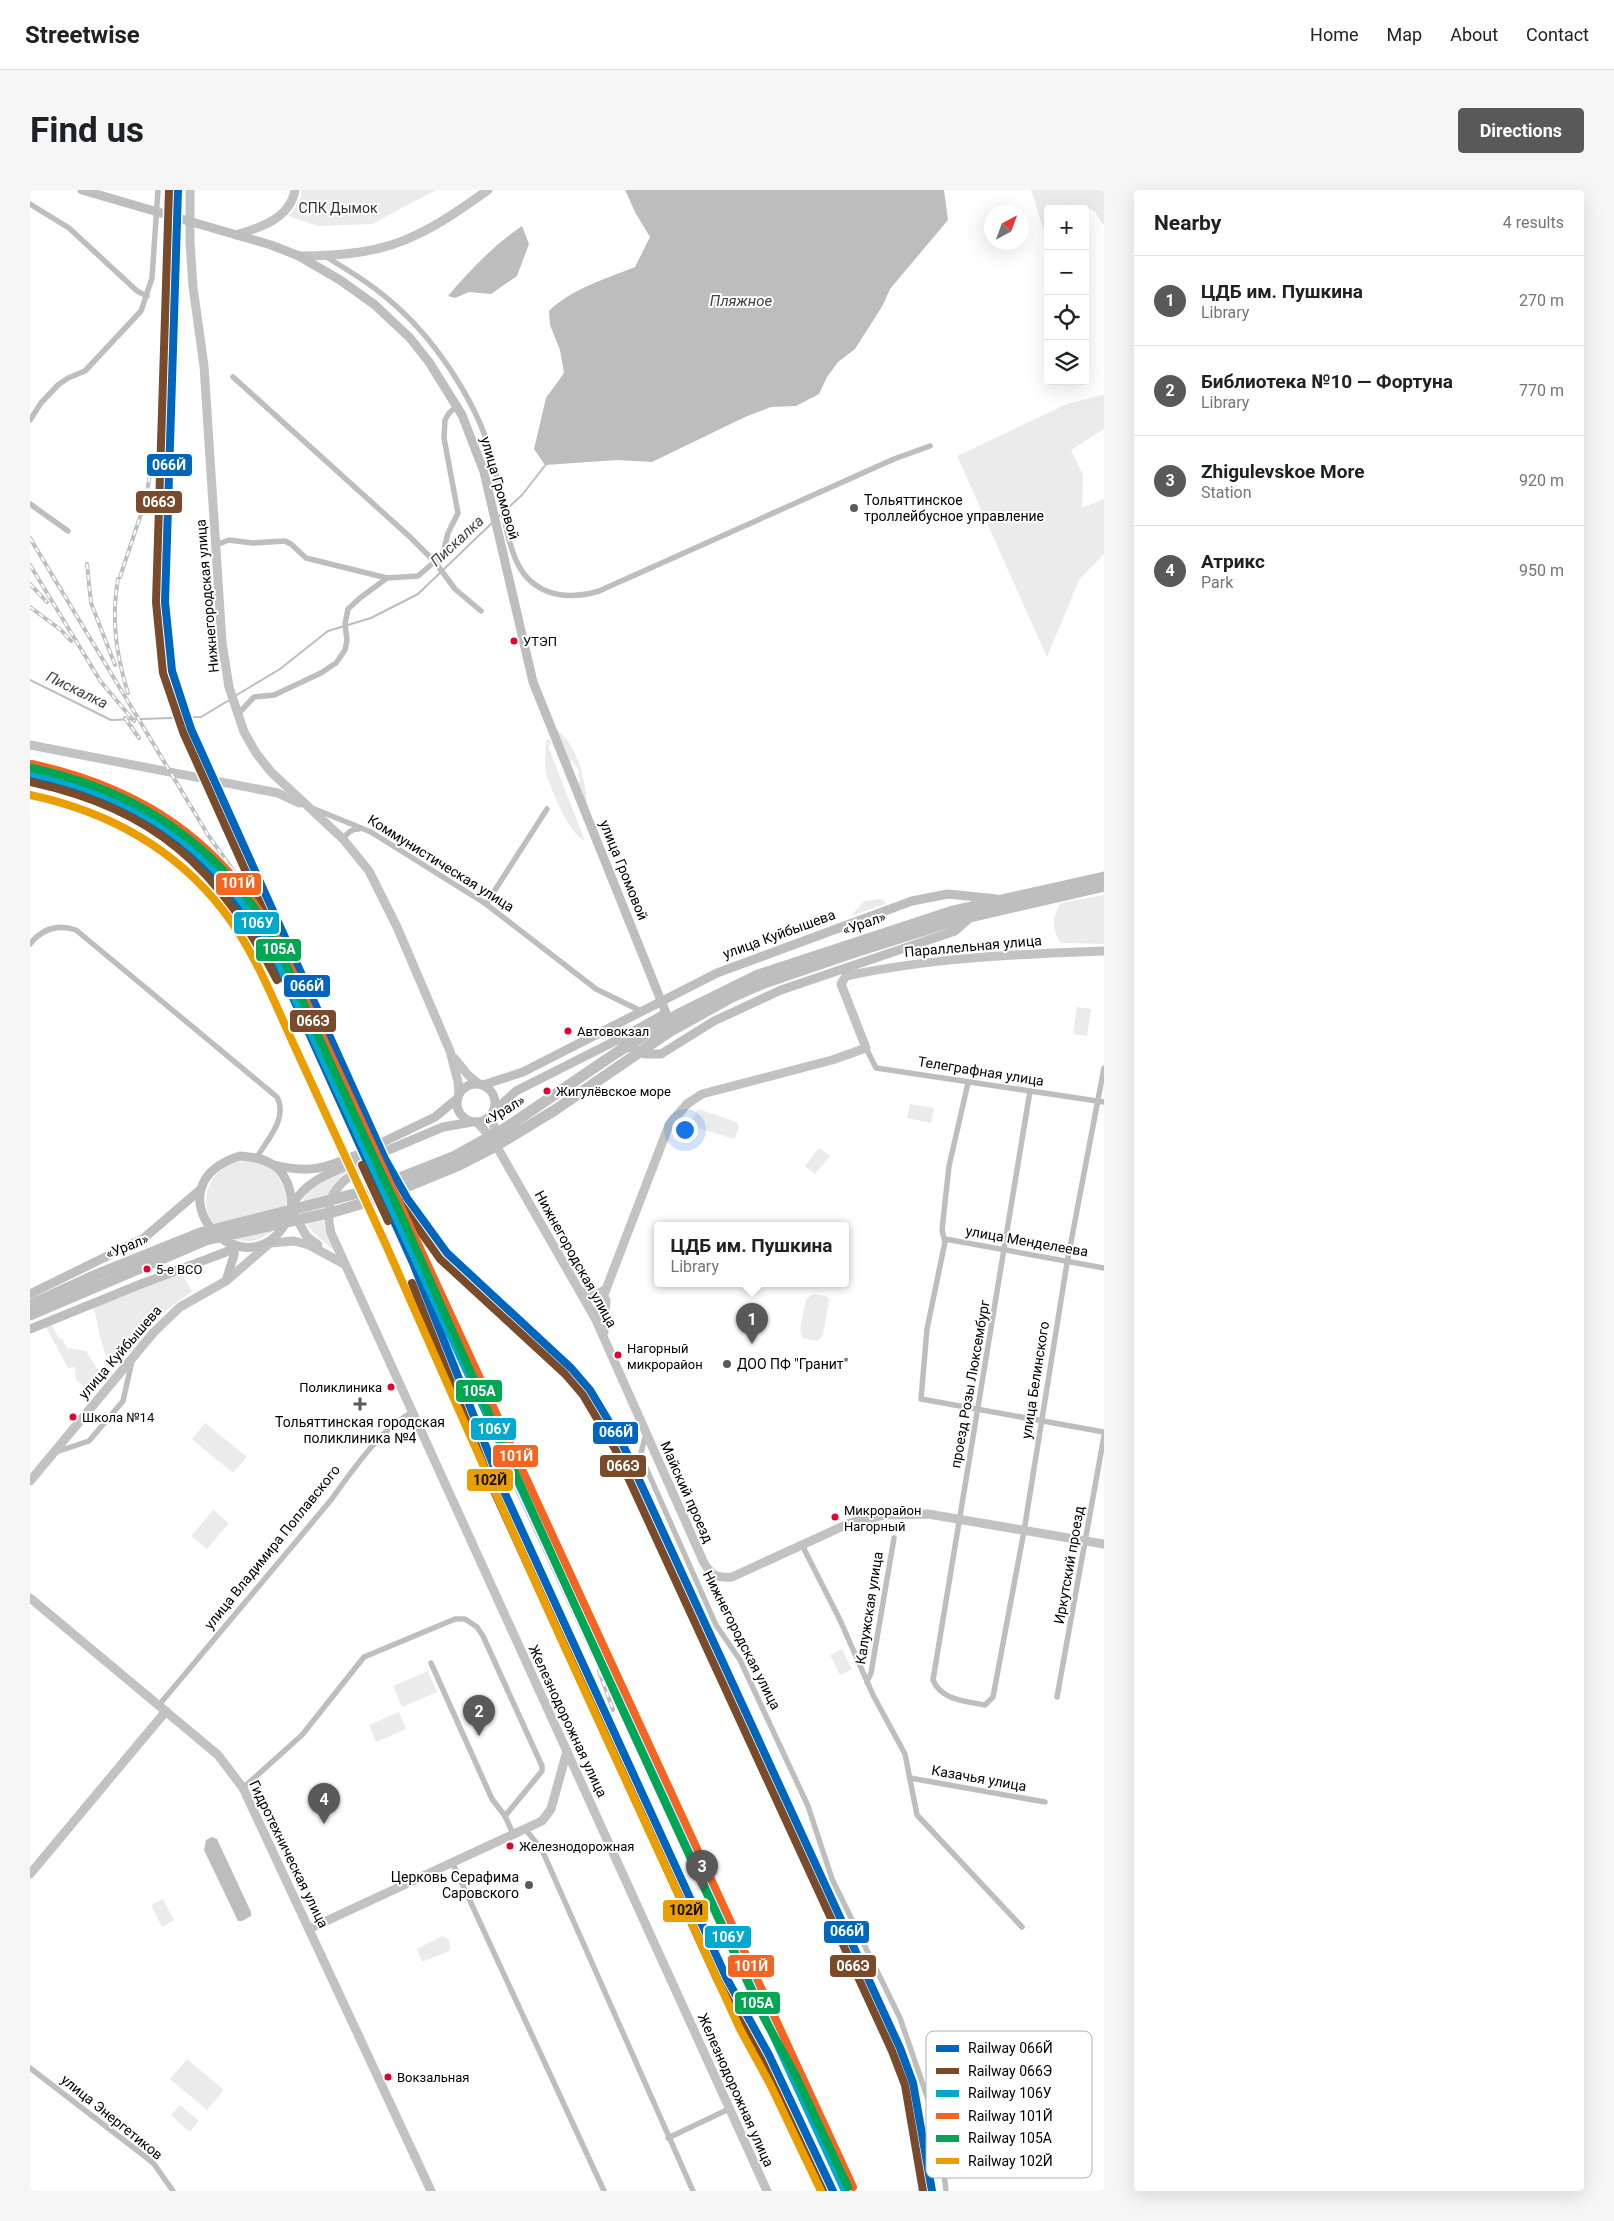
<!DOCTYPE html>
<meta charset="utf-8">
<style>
body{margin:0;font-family:Roboto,sans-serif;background:#f6f6f6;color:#202124}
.controls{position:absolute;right:15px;top:15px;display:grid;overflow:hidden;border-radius:5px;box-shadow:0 5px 20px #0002}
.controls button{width:45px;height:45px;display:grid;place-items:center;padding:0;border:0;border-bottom:1px solid #e0e0e0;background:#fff;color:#202124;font:25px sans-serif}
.compass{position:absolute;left:954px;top:15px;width:45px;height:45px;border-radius:50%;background:#fff;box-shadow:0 5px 20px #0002;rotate:41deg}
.you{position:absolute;left:654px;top:939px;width:18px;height:18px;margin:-12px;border:4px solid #fff;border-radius:50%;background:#1a73e8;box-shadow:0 0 0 8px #1a73e833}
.badge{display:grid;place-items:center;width:32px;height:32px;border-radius:50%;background:#595959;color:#fff;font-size:16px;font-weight:700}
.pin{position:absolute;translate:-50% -41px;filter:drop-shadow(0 1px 2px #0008)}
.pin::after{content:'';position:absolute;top:26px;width:18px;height:15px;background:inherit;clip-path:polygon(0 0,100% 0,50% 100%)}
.popup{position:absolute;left:624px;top:1032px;width:195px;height:65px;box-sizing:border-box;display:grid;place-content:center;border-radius:5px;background:#fff;filter:drop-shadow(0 1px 4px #0005);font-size:16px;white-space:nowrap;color:#757577}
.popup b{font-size:19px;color:#202124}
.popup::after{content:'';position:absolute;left:50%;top:100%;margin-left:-10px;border:10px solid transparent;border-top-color:#fff}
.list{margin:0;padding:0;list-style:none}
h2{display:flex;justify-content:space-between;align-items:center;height:65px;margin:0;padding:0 20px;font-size:21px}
h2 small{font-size:16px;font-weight:400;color:#757577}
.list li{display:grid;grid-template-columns:32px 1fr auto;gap:15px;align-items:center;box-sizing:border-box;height:90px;padding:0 20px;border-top:1px solid #e0e0e0}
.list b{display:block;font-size:19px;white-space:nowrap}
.list p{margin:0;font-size:16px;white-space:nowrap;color:#757577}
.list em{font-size:16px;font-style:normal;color:#757577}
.icon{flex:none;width:28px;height:28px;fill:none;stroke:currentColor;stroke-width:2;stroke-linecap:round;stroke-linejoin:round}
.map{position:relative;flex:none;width:1074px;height:2001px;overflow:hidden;border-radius:5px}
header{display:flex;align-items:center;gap:30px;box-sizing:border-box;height:70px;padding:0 25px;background:#fff;border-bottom:1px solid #e0e0e0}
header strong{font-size:24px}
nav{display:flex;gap:28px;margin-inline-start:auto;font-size:18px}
.intro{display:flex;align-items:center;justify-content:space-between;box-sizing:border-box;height:120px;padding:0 30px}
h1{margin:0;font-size:35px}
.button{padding:12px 22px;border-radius:5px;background:#595959;color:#fff;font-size:18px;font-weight:700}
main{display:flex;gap:30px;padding:0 30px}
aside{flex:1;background:#fff;border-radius:5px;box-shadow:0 5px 20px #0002}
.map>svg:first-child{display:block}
</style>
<header>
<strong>Streetwise</strong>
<nav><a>Home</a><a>Map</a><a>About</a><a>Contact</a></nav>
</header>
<div class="intro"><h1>Find us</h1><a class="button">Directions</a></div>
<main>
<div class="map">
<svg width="1074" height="2001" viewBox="0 0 1074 2001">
<rect width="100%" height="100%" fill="#fff"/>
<g fill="#ebebeb">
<path d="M272 0H406L342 34 288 36 259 26 269 12Z"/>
<path d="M1001 0H1074V33L1072 34 1065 21 1044 16 1042 19H1018V54Z"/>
<path d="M1072 205H1074V239L1041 260 1053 285 1052 318 1074 309V364L1049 390 1017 467 927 266 1037 214Z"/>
<path d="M525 538C550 558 554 588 558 619L547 594 550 591 548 584 550 583 543 571 539 572Z"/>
<path d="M519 549 521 554 518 556 555 651C538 643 522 601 516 583 514 573 516 561 516 551Z"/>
<path d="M1074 705V754L1031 753C1021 740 1022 726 1031 713Z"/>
<path d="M853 709 856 714 821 726 834 711Z"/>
<path d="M1047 817 1061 819 1057 846 1043 844Z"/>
<path d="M880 914 904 918 901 933 877 928Z"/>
<path d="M668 919 707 932 709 938 704 949 665 937 662 930Z"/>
<path d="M789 958 800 966 785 984 775 976Z"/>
<circle cx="216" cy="1011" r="40"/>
<path d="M316 980 317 981C303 996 289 1011 294 1034 295 1043 303 1051 304 1060 282 1044 256 1019 285 995 293 989 306 984 316 980Z"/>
<path d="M151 1081 162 1102C131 1120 110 1148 88 1176H83C69 1158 70 1137 63 1117Z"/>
<path d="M784 1104 796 1106 799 1110 793 1145 787 1151 773 1148 770 1140 776 1109Z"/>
<path d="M20 1132 29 1149 32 1148 37 1158 56 1161 71 1185V1191L63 1203 46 1190 45 1177 38 1178 16 1137Z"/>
<path d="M175 1233 217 1267 203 1283 162 1249Z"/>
<path d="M183 1320 199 1333 177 1359 161 1346Z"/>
<path d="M812 1459 822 1479 810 1485 800 1465Z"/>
<path d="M398 1481 407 1502 372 1517 363 1496Z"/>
<path d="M369 1522 376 1539 346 1552 339 1535Z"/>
<path d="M133 1709 144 1730 132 1737 121 1715Z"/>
<path d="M412 1746C419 1747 422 1755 419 1761L392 1772 387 1759Z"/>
<path d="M157 1869 194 1900 177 1920 140 1889Z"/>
<path d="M150 1915 169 1931 160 1942 141 1925Z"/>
</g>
<g fill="#bdbdbd">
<path d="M595 0H914L918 30 860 99 853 115 825 159 808 172 797 187 789 204 766 216 741 217 715 227 622 272 587 270 515 275 504 259 516 208 534 183 530 160 520 135 519 121C543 98 575 89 605 77L620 47 606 24Z"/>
<path d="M492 36 499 54 487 86 461 104 439 102 425 108 418 106C440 80 464 55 492 36Z"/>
<path d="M182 1647 187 1649 221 1722V1726L212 1731H208L174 1660 176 1650Z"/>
</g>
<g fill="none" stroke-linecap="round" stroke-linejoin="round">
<g stroke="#bdbdbd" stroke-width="2">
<path d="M468 327 492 305 517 273"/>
<path d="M0 490 81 530 171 527 201 509"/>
<path d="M205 506 250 479 298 441 341 428 388 404 463 332"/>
</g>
<path stroke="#d9d9d9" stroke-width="9" stroke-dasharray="9 4.5" stroke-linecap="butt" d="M333 977 355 964"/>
<g stroke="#d9d9d9" stroke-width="9" stroke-dasharray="9 4.5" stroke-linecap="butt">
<path d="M329 964 351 953"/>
<path d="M328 971 356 961"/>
</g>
<g stroke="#bebebe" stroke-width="5.5">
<path d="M0 14 39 38 107 101 117 106"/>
<path d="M295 66C319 81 345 96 366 116 409 154 451 219 464 275 472 305 475 360 494 384 513 408 543 409 569 401L864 269 900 256"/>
<path d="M203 187 380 347 405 372 425 399 451 421"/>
<path d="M0 230 11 213 28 195 38 188 55 181 111 121 122 88 128 0"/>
<path d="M0 314 38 341"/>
<path d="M186 355 199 350 222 353 255 351 261 354 276 368 357 388"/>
<path d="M208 524 224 507 244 505 291 483 306 473 315 460 317 450 315 434 318 419 330 408 357 388 388 386 410 367 414 359 418 343 428 323 414 248 415 230 419 223 427 216"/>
<path d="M282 618 341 642 456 714 566 799 611 821"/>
<path d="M313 649C317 643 322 638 329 639"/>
<path d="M456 714 517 619"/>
<path d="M0 754C12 739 28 734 46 740L247 907C258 928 238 949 227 967"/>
<path d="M836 858 846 878 1074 912"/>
<path d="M938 893 919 976 912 1040 915 1052 897 1139 891 1209 1074 1242"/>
<path d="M1000 901 903 1490C911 1510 935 1511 955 1515L963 1507 994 1341 1037 1073 1074 878"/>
<path d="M915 1049 1074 1078"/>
<path d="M616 1244 611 1263 613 1271 686 1435 710 1470 778 1616 802 1689 870 1828 901 1918 913 1974 916 2001"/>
<path d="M26 1262 59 1251 93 1211 102 1171"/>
<path d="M772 1355 810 1430 843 1505 875 1564 887 1625 992 1737"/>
<path d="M401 1473 462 1609 475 1626 484 1646"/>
<path d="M837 1492 841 1483 864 1348"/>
<path d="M1027 1507 1074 1246"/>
<path d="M129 1515 301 1310C322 1281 351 1238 383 1222"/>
<path d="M880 1588 1015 1612"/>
<path d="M213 1598 272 1545 334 1467 425 1429H435L447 1437 453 1446 512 1576V1581L475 1626"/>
<path d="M496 1640 512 1660 663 2001"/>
<path d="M423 1674 574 2001"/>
<path d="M0 1878 117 1968 124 1974 143 2001"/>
<path d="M638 1948 699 1919"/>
</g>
<g stroke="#c2c2c2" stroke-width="9">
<path d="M160 0V52L163 97 174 176 192 452 199 497 214 542 226 563 241 582 313 649 339 681 367 737 420 861 428 892 429 904"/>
<path d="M206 45C229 38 260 29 265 0"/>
<path d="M269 66C308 66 351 63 386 45 412 33 435 16 458 0"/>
<path d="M0 555 248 603 269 613"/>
<path d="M424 868 438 885 449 894"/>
<path d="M461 925 467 948"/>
<path d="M447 932 463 950 565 1128 674 1373C682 1386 687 1388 702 1387L820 1333 854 1325 898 1324 1074 1354"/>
<path d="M333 977C305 994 293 1010 301 1043L737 2001"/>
<path d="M264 1024 277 1047 288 1055"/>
<path d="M550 1101C561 1107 566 1106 576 1099"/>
<path d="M565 1128 639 935 657 914 672 904 802 870 836 858 811 794 816 786C900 768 988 764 1074 761"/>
<path d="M574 1142 576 1110"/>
<path d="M0 1291 124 1142 150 1117 196 1091 240 1053 264 1051 279 1055 314 1074"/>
<path d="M0 1408 188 1565 213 1598 401 2001"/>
<path d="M0 1684 136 1521"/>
<path d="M279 1739 512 1631 521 1619 537 1561"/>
</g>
<g stroke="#bebebe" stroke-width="9">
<path d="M52 0 241 55 269 66 310 90 345 115 380 148 399 172 432 225 454 282 503 492 636 823 597 845 486 901 463 922"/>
<path d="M592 854 615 864H631L684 831 751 800 925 741 942 726"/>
<circle cx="446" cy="913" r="19"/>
<path d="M453 895 493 882 687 783 882 711 918 704 967 709"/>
<path d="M351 953 405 927 428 908"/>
<path d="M356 961 413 937 442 932"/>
<path d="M210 966C222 967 233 968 243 975 260 986 267 1015 256 1033 210 1106 116 995 210 966Z"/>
<path d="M244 975C281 984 295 978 329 964"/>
<path d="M262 1016C275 990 303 982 328 971"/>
<path d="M196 1091 204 1065 205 1055"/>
<path d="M0 1104 114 1048 170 1000"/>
<path d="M0 1139 111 1094 196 1062 205 1055"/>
</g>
<g stroke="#bebebe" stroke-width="11">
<path d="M0 1115 68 1084 170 1043 336 1001 425 966 477 937 586 863 649 824 728 785 923 721 1074 687"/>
<path d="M0 1125 176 1050 303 1022 344 1010 427 976 464 957 525 920 639 842 702 807 734 793 825 762 927 730 1074 696"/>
</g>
<g stroke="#bebebe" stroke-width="4">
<g id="rail">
<path d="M145 0C141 105 130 209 127 314 125 398 118 462 151 542L307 889"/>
<path d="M0 348 178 645 217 700"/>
<path d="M57 374 61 413 85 475"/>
<path d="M0 375 71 492 104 531"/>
<path d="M90 387 115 312 123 269"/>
<path d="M88 389C81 429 86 464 98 503"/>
<path d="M0 394 17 412"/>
<path d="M0 417 31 440 41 451"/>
<path d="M95 528 109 548"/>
<path d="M0 575C73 585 146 623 195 678"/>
<path d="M333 944 783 1922 801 1972"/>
<path d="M480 1285 561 1460 577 1488"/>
<path d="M569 1481 583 1520"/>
<path d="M896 1996 897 2001"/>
</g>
</g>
<use href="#rail" stroke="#fff" stroke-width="2" stroke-dasharray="5.5" stroke-linecap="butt"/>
<g stroke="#fff" stroke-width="11">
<g id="rail-1">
<path d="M148 0 135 412 142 481 161 539 355 969 377 1008 417 1063 541 1178 560 1200 593 1255 870 1858 883 1893 902 2001"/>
<path d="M0 587C124 613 199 678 255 790L383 1073 472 1297 697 1789 739 1865 803 2001"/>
</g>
</g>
<g stroke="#fff" stroke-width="11">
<g id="rail-2">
<path d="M139 0 126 412 133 483 153 542 347 973 370 1013 410 1069 535 1184 553 1205 585 1259 862 1861 875 1895 893 2001"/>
<path d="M0 592C127 620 187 677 247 790"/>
<path d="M332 975 358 1031"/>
<path d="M382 1093 464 1301 689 1793 731 1869 793 2001"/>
</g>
</g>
<g stroke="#fff" stroke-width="11">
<path id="rail-3" d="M0 583C108 606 183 657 239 752L815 2001"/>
</g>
<g stroke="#fff" stroke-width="11">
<path id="rail-4" d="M2 574C112 598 189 650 247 748L823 1997"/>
</g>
<g stroke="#fff" stroke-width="11">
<path id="rail-5" d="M2 578C87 597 154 632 211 700 244 740 264 792 285 839 314 902 343 966 373 1029 409 1109 443 1189 479 1269 562 1456 649 1642 734 1828L765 1884 818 1997"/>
</g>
<g stroke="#fff" stroke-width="11">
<path id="rail-6" d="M0 605C75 621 143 657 192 719 223 758 243 809 264 855 295 922 325 989 356 1055 389 1129 421 1203 454 1277 537 1466 625 1652 710 1839L741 1896 791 2001"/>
</g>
<use href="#rail-1" stroke="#0065bd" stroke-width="8"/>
<use href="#rail-2" stroke="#7a4b2a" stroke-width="8"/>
<use href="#rail-3" stroke="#00a9ce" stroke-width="8"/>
<use href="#rail-4" stroke="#f26522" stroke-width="8"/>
<use href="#rail-5" stroke="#00a651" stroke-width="8"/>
<use href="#rail-6" stroke="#eb9e00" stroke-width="8"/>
</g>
<g fill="#595959" stroke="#fff" stroke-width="2">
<circle cx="824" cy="318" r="5"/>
<circle cx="697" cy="1174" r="5"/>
<path d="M327.5 1206.5h5v5h5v5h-5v5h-5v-5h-5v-5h5z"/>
<circle cx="499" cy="1695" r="5"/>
</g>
<g fill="#e4002b" stroke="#fff" stroke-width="2">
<circle cx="484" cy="451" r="4.5"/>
<circle cx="538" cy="841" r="4.5"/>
<circle cx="517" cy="901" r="4.5"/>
<circle cx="117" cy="1079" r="4.5"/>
<circle cx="588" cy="1165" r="4.5"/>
<circle cx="361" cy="1197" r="4.5"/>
<circle cx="43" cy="1227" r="4.5"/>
<circle cx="805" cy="1327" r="4.5"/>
<circle cx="480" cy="1656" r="4.5"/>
<circle cx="358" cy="1887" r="4.5"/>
</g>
<g text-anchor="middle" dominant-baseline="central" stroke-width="4" stroke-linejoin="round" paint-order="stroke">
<g font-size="13" fill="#000" stroke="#fff" text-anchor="start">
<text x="493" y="451">УТЭП</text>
<text x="547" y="841">Автовокзал</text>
<text x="526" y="901">Жигулёвское море</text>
<text x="126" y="1079">5-е ВСО</text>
<text x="597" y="1158">Нагорный<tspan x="597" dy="16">микрорайон</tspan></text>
<text x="352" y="1197" text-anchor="end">Поликлиника</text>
<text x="52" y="1227">Школа №14</text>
<text x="814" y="1320">Микрорайон<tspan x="814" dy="16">Нагорный</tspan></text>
<text x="489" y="1656">Железнодорожная</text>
<text x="367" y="1887">Вокзальная</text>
</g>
<g font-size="14" fill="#313131" stroke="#fff">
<text x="308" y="18">СПК Дымок</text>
</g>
<g font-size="14" fill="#000" stroke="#fff">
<text transform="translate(470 298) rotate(74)">улица Громовой</text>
<text transform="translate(177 406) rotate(-95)">Нижнегородская улица</text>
<text transform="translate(411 673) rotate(32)">Коммунистическая улица</text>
<text transform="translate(594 680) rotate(68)">улица Громовой</text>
<text transform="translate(834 733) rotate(-19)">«Урал»</text>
<text transform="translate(749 744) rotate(-20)">улица Куйбышева</text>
<text transform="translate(943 756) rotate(-5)">Параллельная улица</text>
<text transform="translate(951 881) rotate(9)">Телеграфная улица</text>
<text transform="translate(474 920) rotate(-31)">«Урал»</text>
<text transform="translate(997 1051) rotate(10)">улица Менделеева</text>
<text transform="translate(97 1056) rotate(-22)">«Урал»</text>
<text transform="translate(546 1069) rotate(61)">Нижнегородская улица</text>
<text transform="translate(90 1162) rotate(-49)">улица Куйбышева</text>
<text transform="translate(1005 1190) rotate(-81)">улица Белинского</text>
<text transform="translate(940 1194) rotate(-80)">проезд Розы Люксембург</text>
<text transform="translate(657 1302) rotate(66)">Майский проезд</text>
<text transform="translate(242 1357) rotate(-51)">улица Владимира Поплавского</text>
<text transform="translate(1039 1375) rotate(-80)">Иркутский проезд</text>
<text transform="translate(839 1418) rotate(-81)">Калужская улица</text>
<text transform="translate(712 1450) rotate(63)">Нижнегородская улица</text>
<text transform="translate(538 1531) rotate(65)">Железнодорожная улица</text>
<text transform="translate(949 1588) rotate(10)">Казачья улица</text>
<text transform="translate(259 1664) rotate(64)">Гидротехническая улица</text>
<text transform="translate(706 1900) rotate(66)">Железнодорожная улица</text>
<text transform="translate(82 1927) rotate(39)">улица Энергетиков</text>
</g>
<g font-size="14" fill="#000" stroke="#fff" text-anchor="start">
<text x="834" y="310">Тольяттинское<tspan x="834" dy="16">троллейбусное управление</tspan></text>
<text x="707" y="1174">ДОО ПФ "Гранит"</text>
<text x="330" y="1232" text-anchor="middle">Тольяттинская городская<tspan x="330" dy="16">поликлиника №4</tspan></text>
<text x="489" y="1687" text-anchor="end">Церковь Серафима<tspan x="489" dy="16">Саровского</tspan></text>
</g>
<g font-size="15" font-style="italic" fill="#424242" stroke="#fff">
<text x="711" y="111">Пляжное</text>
<text transform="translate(427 351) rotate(-43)">Пискалка</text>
<text transform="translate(47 500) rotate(26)">Пискалка</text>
</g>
</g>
<rect x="896" y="1841" width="166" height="147" rx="8" fill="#fff" stroke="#b2b2b2" stroke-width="1"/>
<rect x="906" y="1855" width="23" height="7" fill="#0065bd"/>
<rect x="906" y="1878" width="23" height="6" fill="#7a4b2a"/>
<rect x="906" y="1900" width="23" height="7" fill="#00a9ce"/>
<rect x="906" y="1923" width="23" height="6" fill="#f26522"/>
<rect x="906" y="1945" width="23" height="7" fill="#00a651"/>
<rect x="906" y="1968" width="23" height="6" fill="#eb9e00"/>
<g font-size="14" fill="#000">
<text x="938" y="1863">Railway 066Й</text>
<text x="938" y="1886">Railway 066Э</text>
<text x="938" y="1908">Railway 106У</text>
<text x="938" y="1931">Railway 101Й</text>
<text x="938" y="1953">Railway 105А</text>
<text x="938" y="1976">Railway 102Й</text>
</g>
<g stroke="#fff" stroke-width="2">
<rect x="116" y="263" width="47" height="24" rx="5" fill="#0065bd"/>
<rect x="105" y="300" width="48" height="24" rx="5" fill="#7a4b2a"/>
<rect x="185" y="682" width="47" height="24" rx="5" fill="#f26522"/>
<rect x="203" y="721" width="47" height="24" rx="5" fill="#00a9ce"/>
<rect x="225" y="748" width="47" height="24" rx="5" fill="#00a651"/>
<rect x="253" y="784" width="48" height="24" rx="5" fill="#0065bd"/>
<rect x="259" y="819" width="48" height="24" rx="5" fill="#7a4b2a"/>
<rect x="425" y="1189" width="48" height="24" rx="5" fill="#00a651"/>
<rect x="440" y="1227" width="47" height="24" rx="5" fill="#00a9ce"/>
<rect x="562" y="1231" width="47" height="24" rx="5" fill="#0065bd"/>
<rect x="462" y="1254" width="47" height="24" rx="5" fill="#f26522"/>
<rect x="569" y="1264" width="48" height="24" rx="5" fill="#7a4b2a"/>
<rect x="436" y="1278" width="48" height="24" rx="5" fill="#eb9e00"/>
<rect x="632" y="1709" width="47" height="24" rx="5" fill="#eb9e00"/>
<rect x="793" y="1730" width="47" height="24" rx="5" fill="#0065bd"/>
<rect x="674" y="1735" width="48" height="24" rx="5" fill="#00a9ce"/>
<rect x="697" y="1764" width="48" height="24" rx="5" fill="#f26522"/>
<rect x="799" y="1764" width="48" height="24" rx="5" fill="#7a4b2a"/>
<rect x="704" y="1801" width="47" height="24" rx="5" fill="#00a651"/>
</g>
<g font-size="14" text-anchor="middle" font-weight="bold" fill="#fff">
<text x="139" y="280">066Й</text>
<text x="129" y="317">066Э</text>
<text x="208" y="698">101Й</text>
<text x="227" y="738">106У</text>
<text x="249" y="764">105А</text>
<text x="277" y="801">066Й</text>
<text x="283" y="836">066Э</text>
<text x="449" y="1206">105А</text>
<text x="464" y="1244">106У</text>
<text x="586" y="1247">066Й</text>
<text x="486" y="1271">101Й</text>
<text x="593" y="1281">066Э</text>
<text x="817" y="1746">066Й</text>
<text x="698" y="1752">106У</text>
<text x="721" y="1781">101Й</text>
<text x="823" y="1781">066Э</text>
<text x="727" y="1818">105А</text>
</g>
<g font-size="14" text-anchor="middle" font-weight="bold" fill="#111">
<text x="460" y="1295">102Й</text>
<text x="656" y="1725">102Й</text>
</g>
</svg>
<div class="controls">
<button>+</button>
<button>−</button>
<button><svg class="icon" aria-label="locate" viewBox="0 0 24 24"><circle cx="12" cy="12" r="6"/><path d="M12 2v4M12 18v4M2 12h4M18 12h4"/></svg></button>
<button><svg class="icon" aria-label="layers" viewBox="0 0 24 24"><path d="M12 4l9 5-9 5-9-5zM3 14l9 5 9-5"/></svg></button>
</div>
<svg class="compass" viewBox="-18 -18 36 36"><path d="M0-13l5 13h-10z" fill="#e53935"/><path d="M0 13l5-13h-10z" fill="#757577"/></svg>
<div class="you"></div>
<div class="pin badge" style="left:722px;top:1154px">1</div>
<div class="popup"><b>ЦДБ им. Пушкина</b>Library</div>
<div class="pin badge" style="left:449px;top:1546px">2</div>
<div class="pin badge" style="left:672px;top:1701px">3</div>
<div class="pin badge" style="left:294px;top:1634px">4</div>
</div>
<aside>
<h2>Nearby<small>4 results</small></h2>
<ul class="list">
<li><span class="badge">1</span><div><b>ЦДБ им. Пушкина</b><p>Library</p></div><em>270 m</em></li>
<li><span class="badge">2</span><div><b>Библиотека №10 — Фортуна</b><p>Library</p></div><em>770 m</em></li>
<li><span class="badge">3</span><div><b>Zhigulevskoe More</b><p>Station</p></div><em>920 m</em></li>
<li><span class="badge">4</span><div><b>Атрикс</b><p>Park</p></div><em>950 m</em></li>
</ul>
</aside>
</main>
